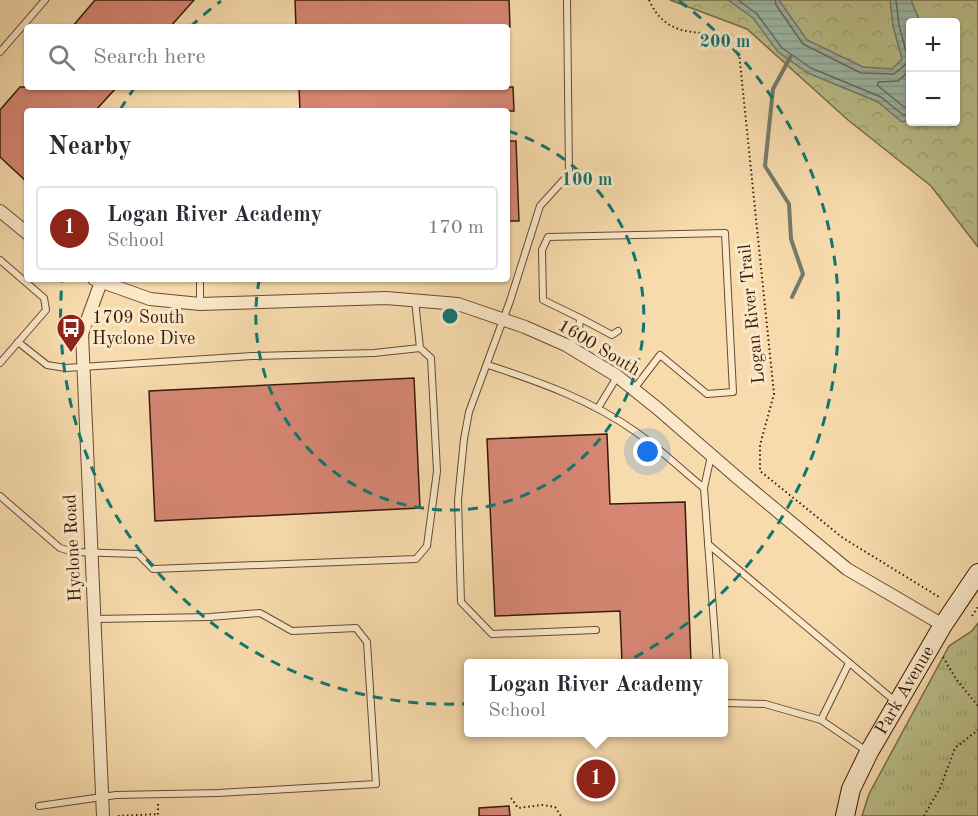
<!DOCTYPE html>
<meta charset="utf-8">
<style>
body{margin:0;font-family:"Old Standard TT",serif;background:#f7f7f7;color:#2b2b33}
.controls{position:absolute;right:18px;top:18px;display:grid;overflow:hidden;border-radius:6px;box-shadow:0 2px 4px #0004}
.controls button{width:54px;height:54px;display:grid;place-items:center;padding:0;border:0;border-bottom:2px solid #e1e1e2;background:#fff;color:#2b2b33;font:30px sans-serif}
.you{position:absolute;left:648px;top:452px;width:21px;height:21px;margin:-15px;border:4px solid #fff;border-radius:50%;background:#1a73e8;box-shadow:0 0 0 9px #1a73e833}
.badge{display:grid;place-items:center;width:39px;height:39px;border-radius:50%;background:#8f2418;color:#fff;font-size:20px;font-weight:700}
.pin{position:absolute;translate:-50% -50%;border:3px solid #fff;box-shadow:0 2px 6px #0006}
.popup{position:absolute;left:464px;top:659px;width:264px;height:78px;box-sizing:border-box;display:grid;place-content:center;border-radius:6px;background:#fff;filter:drop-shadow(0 2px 4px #0005);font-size:20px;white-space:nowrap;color:#7c7c81}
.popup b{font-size:22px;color:#2b2b33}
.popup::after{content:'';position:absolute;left:50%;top:100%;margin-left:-12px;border:12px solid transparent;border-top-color:#fff}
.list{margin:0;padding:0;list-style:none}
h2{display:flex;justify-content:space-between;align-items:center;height:78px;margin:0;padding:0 24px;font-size:26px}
h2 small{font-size:20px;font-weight:400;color:#7c7c81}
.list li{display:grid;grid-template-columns:39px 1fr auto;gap:18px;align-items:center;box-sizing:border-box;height:84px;margin:0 12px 12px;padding:0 12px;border:2px solid #e1e1e2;border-radius:6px}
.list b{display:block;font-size:22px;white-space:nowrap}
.list p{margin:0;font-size:20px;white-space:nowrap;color:#7c7c81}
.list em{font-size:20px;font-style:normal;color:#7c7c81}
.icon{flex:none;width:33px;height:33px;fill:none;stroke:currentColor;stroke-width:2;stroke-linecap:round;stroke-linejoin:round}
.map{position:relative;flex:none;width:978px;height:816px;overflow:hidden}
.search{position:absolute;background:#fff;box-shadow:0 2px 4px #0004;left:24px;top:24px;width:486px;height:66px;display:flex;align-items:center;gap:15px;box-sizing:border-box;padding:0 21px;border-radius:6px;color:#7c7c81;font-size:22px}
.panel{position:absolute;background:#fff;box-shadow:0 2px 4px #0004;left:24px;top:108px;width:486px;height:174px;border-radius:6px}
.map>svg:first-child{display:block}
</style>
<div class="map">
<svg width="978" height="816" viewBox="0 0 978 816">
<defs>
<pattern id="forest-crowns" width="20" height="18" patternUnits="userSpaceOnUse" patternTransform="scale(1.5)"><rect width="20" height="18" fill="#bbc08a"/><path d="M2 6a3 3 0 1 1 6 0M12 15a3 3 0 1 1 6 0" fill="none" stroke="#a2a476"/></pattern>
<pattern id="park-tufts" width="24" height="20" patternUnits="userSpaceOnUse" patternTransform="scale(1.5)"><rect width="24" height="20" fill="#bbc08a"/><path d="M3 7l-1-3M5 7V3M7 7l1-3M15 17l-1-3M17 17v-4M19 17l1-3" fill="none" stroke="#a2a476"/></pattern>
<pattern id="water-rules" width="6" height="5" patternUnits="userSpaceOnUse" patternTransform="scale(1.5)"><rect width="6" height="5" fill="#9dbbab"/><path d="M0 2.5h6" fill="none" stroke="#88a092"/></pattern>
</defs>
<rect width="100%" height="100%" fill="#f7dbac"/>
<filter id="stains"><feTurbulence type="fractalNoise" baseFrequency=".00333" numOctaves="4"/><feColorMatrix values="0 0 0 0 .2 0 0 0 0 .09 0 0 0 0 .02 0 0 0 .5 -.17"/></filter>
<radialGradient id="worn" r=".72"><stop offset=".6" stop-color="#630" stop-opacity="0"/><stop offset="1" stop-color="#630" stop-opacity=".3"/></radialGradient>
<path fill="url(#forest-crowns)" stroke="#7a6c4a" stroke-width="1.5" fill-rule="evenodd" d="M670 0H978V247L931 186 848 120 747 29ZM910 22H956V122H910Z"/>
<path fill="url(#park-tufts)" stroke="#7a6c4a" stroke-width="1.5" d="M978 623V816H862L869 794 949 646 972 631Z"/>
<path fill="url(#water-rules)" stroke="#757a6a" stroke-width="1.5" d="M728 0H779L807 40 863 67 892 69 902 59 893 26 890 0H911L920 22H910V120L902 122 878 102 808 73 778 52 753 18Z"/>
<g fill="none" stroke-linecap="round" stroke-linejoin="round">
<g stroke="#6b6a5a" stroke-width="1.5">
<path d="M738 0 757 14 782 48 811 68 881 97 903 115H910"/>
<path d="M775 0 776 5 803 44 861 73 894 74 906 64 908 59 899 25 896 0"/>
<path d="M910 70 898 81 879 82 877 85 904 107H910"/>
</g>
<path stroke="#757a6a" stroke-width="4" d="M791 56 773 89 765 166 789 204 791 239 803 274 792 297"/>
</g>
<g fill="#d68673" stroke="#391909" stroke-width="1.5">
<path d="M95 0H194L170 27H72Z"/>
<path d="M295 0H509L510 27H296Z"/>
<path d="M20 87H117L95 111H27V182L0 157V110Z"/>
<path d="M299 87H513L514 111H300Z"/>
<path d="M507 141H516L519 221H507Z"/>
<path d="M414 378 420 508 155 521 149 391Z"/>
<path d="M607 434 610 504 685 502 691 663H622L620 611 495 616 487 439Z"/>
<path d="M509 806 510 816H479V808Z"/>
</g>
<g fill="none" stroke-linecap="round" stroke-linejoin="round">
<g stroke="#684a32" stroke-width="8">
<g id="lane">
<path d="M567 0 569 174 540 206 510 301 469 412 464 439 458 500 461 602 492 634 596 630"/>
<path d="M0 52 45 0"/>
<path d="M0 260 44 298 46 310 0 363"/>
<path d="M200 279V304"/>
<path d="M580 318 612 335 618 331"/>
<path d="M18 342 47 365 66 368 252 356 374 353 420 348"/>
<path d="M570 347 579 332 580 318 543 300 542 250 548 237 725 233 733 392 707 394 660 355 634 389"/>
<path d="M488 365C540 382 591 400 636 432 660 449 682 470 704 488"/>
<path d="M598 408 617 377"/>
<path d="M711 456 704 488 717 664"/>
<path d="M0 496 60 548 74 552 138 554 153 569 416 559 427 546 437 471 431 358 420 348 415 300"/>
<path d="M708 544 896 702"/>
<path d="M724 703 765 704 821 720 868 752"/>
<path d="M821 720 849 663"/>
<path d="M39 806 116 795 218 793 376 784 367 642 356 628 292 631 260 613 210 617 95 619"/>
</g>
</g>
<g stroke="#684a32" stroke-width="14">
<g id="street">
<path d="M0 211 27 233"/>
<path d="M94 279 150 299 200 304 386 298 458 304 525 327 566 345 617 376 657 408 740 480 847 569 943 625"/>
<path d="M101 282 82 334 103 816"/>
</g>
</g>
<g stroke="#391909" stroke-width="20">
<g id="secondary">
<path id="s1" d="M845 816 851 789 869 752 943 625 978 573"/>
</g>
</g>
<g stroke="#391909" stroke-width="2" stroke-dasharray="1.5 3" stroke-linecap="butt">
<path d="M649 0C666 37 694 32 730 34L735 37 738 43 774 394 760 445V471L843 538 939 597"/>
<path d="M972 616 978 607"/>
<path d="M943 657 956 679 978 706"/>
<path d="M511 798 518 808 542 805 555 807 561 816"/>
<path d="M158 804V816"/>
<path d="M118 816 158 814"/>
<path d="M924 816 940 788 955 748 978 730"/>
</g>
<use href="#lane" stroke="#fae8c9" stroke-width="6"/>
<use href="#street" stroke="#fae8c9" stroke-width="12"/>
<use href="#secondary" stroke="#fae8c9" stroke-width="18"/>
</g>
<g fill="none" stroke="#0f766e" stroke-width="3" stroke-dasharray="10 8">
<path d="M508 131A194 194 0 1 1 259 281"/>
<path d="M120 110A389 389 0 0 1 135 87M190 27A389 389 0 0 1 221 1M679 1A389 389 0 1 1 62 282"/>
</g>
<defs>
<g id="bus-pin" transform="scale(1.5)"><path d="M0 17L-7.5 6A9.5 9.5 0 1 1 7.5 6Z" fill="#8f2418" stroke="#fae8c9"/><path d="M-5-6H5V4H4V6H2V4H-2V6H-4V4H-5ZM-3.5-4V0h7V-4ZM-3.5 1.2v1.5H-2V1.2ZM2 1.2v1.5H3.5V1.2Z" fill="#fff"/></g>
</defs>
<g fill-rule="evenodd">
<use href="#bus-pin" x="71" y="328"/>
</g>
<g text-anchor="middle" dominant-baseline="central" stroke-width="6" stroke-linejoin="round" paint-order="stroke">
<g font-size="18" fill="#391909" stroke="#fae8c9">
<text transform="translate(752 314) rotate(-96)">Logan River Trail</text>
<text transform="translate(599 348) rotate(31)">1600 South</text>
<text transform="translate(73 548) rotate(-93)">Hyclone Road</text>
<text stroke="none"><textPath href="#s1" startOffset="140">Park Avenue</textPath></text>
</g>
<g font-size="18" fill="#391909" stroke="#fae8c9" text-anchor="start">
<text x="92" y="318">1709 South<tspan x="92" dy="21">Hyclone Dive</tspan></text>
</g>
</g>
<circle cx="450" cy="316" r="9" fill="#0f766e" stroke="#fae8c9" stroke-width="3"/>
<g font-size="18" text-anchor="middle" font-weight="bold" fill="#0f766e" stroke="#fae8c9" stroke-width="6" stroke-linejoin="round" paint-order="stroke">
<text x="725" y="47">200 m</text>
<text x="587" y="185">100 m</text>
</g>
<rect width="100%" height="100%" filter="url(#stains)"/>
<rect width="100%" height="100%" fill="url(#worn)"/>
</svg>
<div class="controls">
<button>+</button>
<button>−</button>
</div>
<div class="you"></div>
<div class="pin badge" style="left:596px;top:779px">1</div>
<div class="popup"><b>Logan River Academy</b>School</div>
<div class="search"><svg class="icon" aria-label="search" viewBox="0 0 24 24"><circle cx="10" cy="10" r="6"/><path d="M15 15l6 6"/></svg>Search here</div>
<section class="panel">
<h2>Nearby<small></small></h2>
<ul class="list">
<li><span class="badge">1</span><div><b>Logan River Academy</b><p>School</p></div><em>170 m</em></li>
</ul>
</section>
</div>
